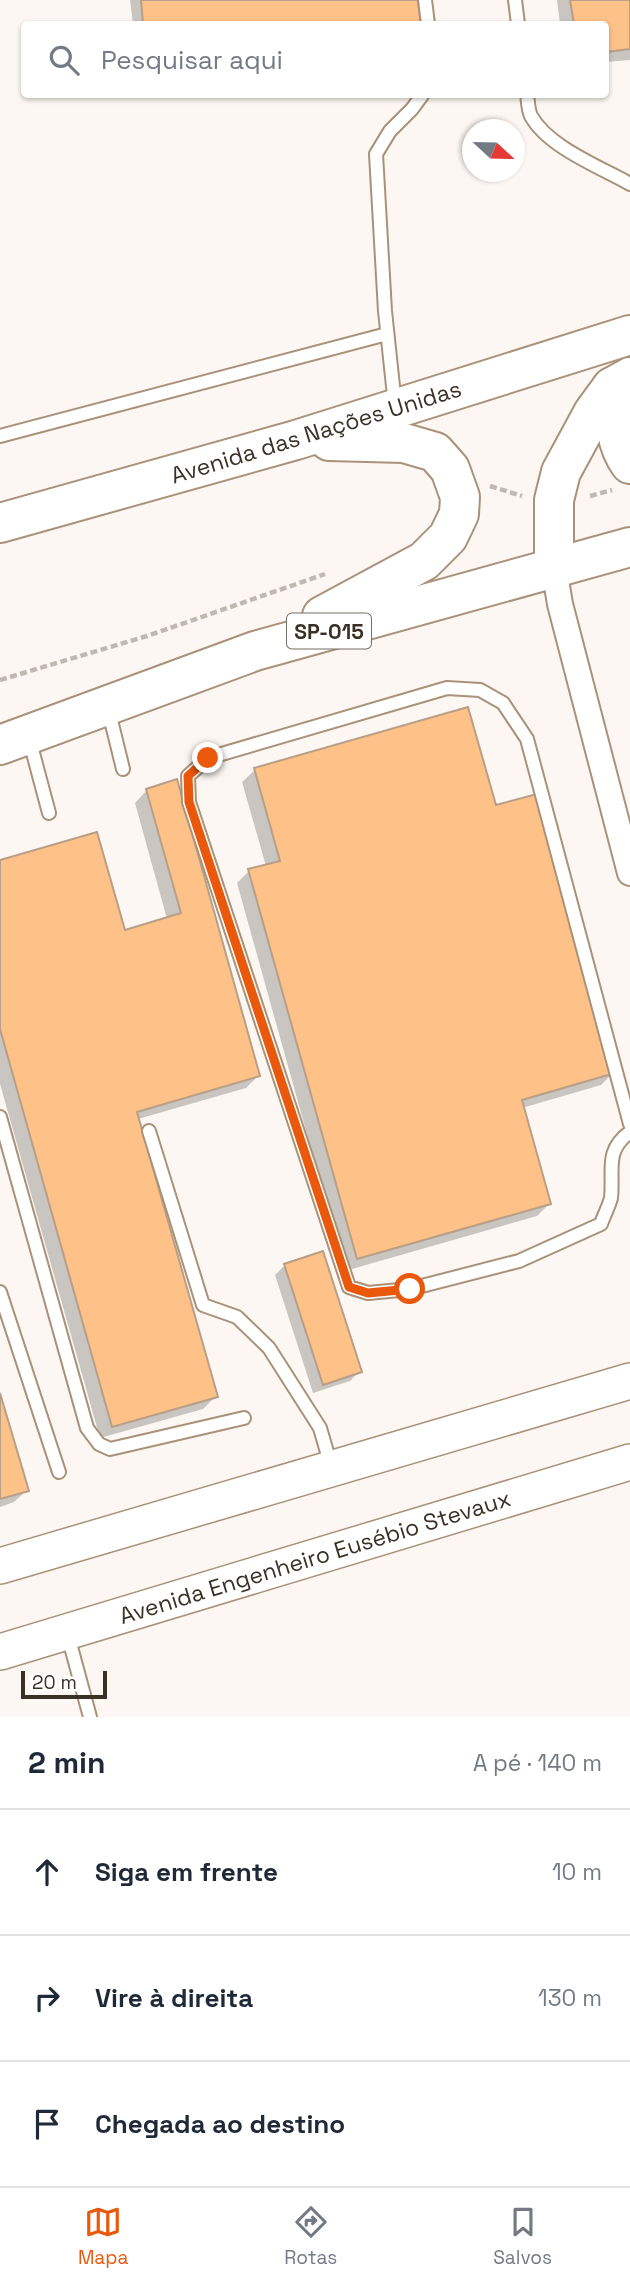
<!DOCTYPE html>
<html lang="pt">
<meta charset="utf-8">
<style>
body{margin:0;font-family:"Space Grotesk",sans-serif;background:#f6f6f7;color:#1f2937}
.compass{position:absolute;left:462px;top:119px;width:63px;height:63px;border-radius:50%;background:#fff;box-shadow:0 2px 5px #0004;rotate:112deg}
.scale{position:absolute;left:21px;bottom:18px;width:86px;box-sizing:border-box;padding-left:7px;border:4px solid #3a3126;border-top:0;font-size:19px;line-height:24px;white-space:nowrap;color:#3a3126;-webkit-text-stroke:5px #fff;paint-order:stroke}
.stop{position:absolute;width:21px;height:21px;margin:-16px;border:5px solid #ea580c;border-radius:50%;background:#fff}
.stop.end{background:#ea580c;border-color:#fff;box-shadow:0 2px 7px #0008}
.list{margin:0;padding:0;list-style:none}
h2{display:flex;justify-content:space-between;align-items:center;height:91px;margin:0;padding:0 28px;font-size:30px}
h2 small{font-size:23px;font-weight:400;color:#747a83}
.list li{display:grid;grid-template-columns:46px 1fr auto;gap:21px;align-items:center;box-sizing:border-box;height:126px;padding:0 28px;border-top:2px solid #e0e1e3}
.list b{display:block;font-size:26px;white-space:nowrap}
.list em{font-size:23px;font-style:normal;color:#747a83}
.icon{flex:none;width:38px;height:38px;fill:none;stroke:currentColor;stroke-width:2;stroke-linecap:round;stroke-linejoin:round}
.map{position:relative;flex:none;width:630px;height:1717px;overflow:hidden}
.search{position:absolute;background:#fff;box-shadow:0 2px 5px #0004;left:21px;right:21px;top:21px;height:77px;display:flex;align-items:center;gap:18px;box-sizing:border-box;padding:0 24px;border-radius:7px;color:#747a83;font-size:26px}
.sheet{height:469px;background:#fff}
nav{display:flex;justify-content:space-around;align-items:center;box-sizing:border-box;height:98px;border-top:2px solid #e0e1e3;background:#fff;font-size:19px;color:#747a83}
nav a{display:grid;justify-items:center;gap:4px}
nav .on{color:#ea580c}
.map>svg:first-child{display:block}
</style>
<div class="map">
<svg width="630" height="1717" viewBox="0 0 630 1717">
<rect width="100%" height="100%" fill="#fcf7f2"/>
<g fill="#0003">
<path d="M130 0H416L419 24H133Z"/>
<path d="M557 0H630V60L606 62V24H560Z"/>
<path d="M255 770 495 808 613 1073 601 1085 522 1108 549 1204 537 1216 345 1271 237 883 249 871 266 866 242 782Z"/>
<path d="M147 790 258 1076 246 1088 138 1119 216 1396 203 1409 100 1438 0 1084V861L123 932 167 919 135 803Z"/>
<path d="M285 1265 360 1371 350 1381 313 1393 275 1275Z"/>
<path d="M0 1399 27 1490 14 1502 0 1507Z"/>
</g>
<g fill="#fec188" stroke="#b89f87" stroke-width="2">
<path d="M141 0H418L421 24H143Z"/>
<path d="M570 0H630V49L606 52V24H574Z"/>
<path d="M468 707 496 805 537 794 615 1073 522 1100 551 1204 357 1259 248 869 280 861 254 768Z"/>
<path d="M177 779 260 1076 137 1112 218 1397 112 1427 0 1029V860L97 832 125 930 181 913 146 789Z"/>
<path d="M323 1251 362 1372 323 1385 284 1264Z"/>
<path d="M0 1393 29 1491 0 1499Z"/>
</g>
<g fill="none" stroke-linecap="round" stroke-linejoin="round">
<g stroke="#a99279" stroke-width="16">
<g id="lane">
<path d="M425 0 428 24"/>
<path d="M515 0 518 24"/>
<path d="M527 94C528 101 528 110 531 116 548 147 600 167 630 184"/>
<path d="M395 405 385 311 376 154 390 131 412 109 423 94"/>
<path d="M0 436 387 334"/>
<path d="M108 708 123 769"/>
<path d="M29 738 49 813"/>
<path d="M0 1117 87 1428 99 1444 110 1449 244 1418"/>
<path d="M630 1124 527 739 503 703 480 690 447 688 208 758 188 776 189 802 349 1287 368 1293 410 1289 519 1261 601 1224C604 1215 609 1206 611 1198 614 1170 604 1151 630 1132"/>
<path d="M149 1131 203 1305 237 1317 269 1348 320 1428 331 1466"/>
<path d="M0 1292 59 1472"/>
<path d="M67 1632 90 1717"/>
</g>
</g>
<g stroke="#a99279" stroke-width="28">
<path id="street" d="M554 568 560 604 630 873"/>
</g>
<g stroke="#a99279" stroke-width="38">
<g id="secondary">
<path d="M0 1566 630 1381"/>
<path d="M0 1652 630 1462"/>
</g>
</g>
<g stroke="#a99279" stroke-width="42">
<g id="highway">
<path d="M612 387C614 413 614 442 630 464"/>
<path d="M0 523 296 440 630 335"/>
<path d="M554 568V500L561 472 593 413 612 387 630 377"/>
<path d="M322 616 424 561 448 537 459 514 460 497 450 469 435 452 404 443 329 441"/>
<path d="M0 745 255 651 630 547"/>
</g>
</g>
<g stroke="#bfb9b2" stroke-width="4.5" stroke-dasharray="7 3.5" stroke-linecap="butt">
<path d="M490 486 522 496"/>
<path d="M590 496 612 490"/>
<path d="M0 680 147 636 325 574"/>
</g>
<use href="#lane" stroke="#fff" stroke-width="12"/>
<use href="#street" stroke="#fff" stroke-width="24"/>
<use href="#secondary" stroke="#fff" stroke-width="35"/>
<use href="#highway" stroke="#fff" stroke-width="38"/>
</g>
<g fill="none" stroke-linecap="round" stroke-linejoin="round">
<path stroke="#ea580c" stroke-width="9" d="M208 758 188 776 189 802 349 1287 368 1293 410 1289"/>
</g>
<g text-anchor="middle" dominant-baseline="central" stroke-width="7" stroke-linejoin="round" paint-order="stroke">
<rect fill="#fff" stroke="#756f67" stroke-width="2" x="287" y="613.5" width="84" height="35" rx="5"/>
<g font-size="21" font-weight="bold" fill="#3a3126">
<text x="329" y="631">SP-015</text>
</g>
<g font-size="23" fill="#3a3126" stroke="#fff">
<text transform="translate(316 432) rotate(-17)">Avenida das Nações Unidas</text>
<text transform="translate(315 1557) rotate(-17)">Avenida Engenheiro Eusébio Stevaux</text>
</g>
</g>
</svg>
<svg class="compass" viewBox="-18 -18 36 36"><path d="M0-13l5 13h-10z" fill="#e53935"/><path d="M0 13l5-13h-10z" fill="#747a83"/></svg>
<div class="scale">20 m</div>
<div class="stop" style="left:410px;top:1289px"></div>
<div class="stop end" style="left:208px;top:758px"></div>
<div class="search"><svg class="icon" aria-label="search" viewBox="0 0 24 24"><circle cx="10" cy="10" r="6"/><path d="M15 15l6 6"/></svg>Pesquisar aqui</div>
</div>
<section class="sheet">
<h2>2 min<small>A pé · 140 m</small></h2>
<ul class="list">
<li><svg class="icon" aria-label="ahead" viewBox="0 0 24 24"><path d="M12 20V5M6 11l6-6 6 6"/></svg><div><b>Siga em frente</b></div><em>10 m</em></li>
<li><svg class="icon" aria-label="right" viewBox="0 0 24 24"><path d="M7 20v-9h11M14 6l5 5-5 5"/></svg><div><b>Vire à direita</b></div><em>130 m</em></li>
<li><svg class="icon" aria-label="arrive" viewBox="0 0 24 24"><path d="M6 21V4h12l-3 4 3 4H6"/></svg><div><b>Chegada ao destino</b></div></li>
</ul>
</section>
<nav>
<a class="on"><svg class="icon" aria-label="map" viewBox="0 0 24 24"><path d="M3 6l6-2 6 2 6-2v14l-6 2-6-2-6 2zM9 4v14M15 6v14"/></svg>Mapa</a>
<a><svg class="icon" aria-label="directions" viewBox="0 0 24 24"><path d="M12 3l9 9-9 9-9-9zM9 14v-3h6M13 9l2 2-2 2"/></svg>Rotas</a>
<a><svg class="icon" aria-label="saved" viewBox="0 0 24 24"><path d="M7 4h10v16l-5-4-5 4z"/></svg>Salvos</a>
</nav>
